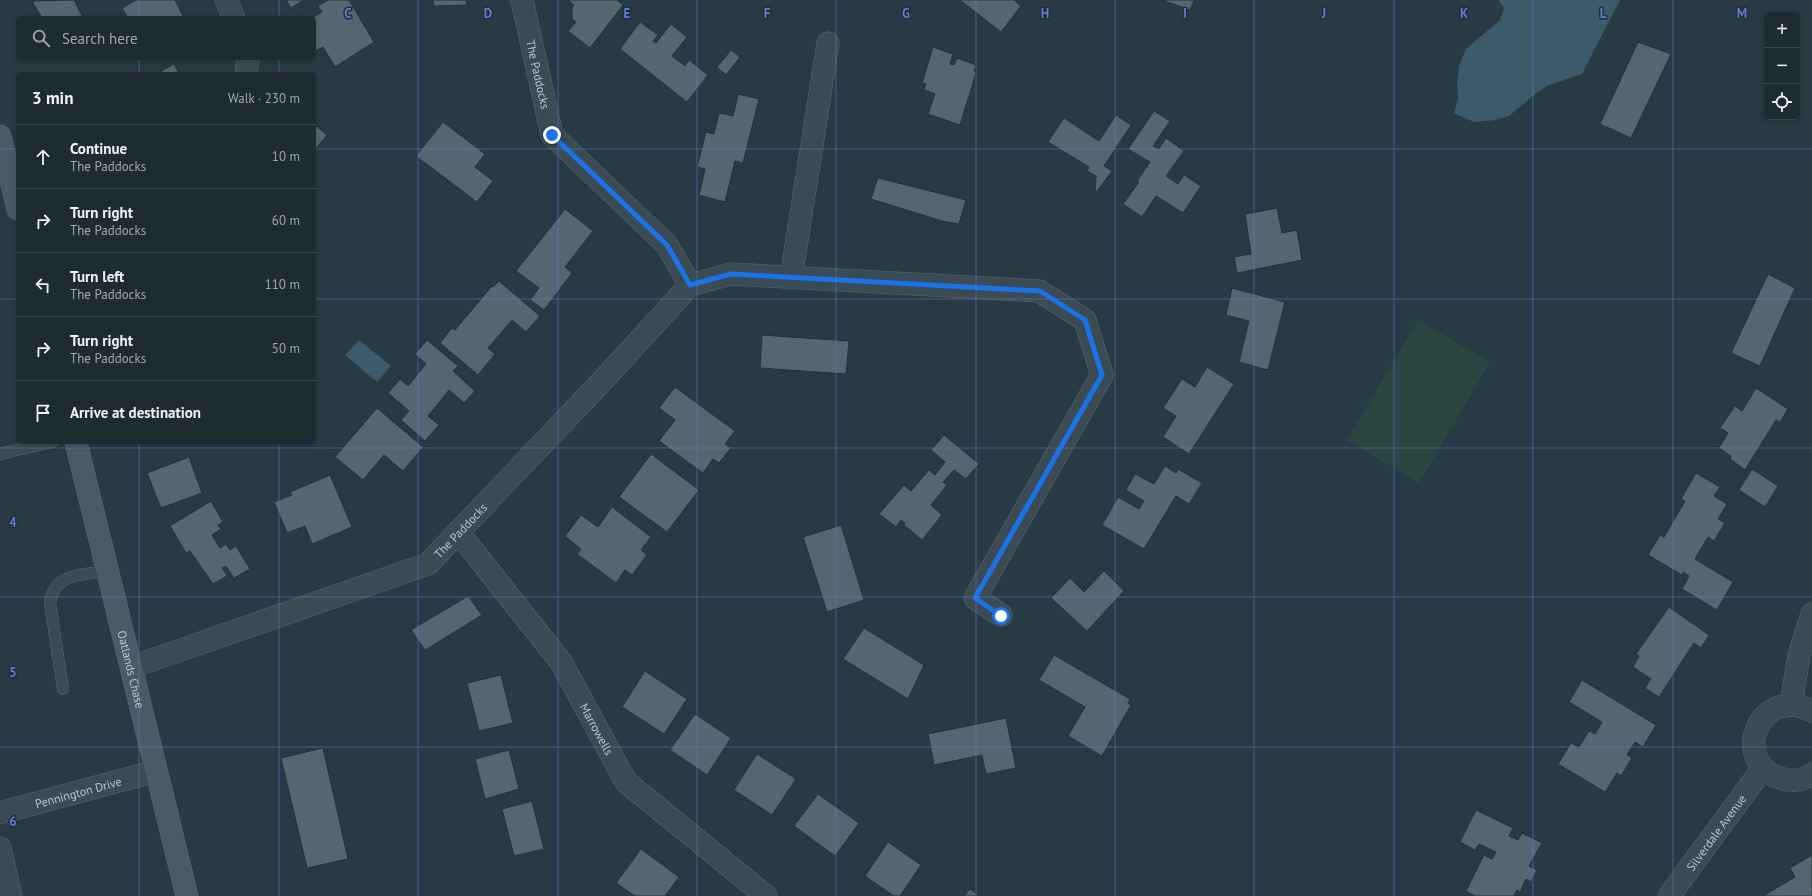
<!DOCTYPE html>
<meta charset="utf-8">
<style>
body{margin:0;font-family:"PT Sans",sans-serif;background:#2b383e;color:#f1f3f6}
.controls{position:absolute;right:12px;top:12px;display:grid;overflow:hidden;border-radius:6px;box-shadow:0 2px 6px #0003}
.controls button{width:36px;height:36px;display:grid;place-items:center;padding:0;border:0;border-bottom:1px solid #3c484d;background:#1e2c32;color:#f1f3f6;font:20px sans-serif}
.stop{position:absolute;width:12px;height:12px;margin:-9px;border:3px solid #1a73e8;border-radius:50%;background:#fff}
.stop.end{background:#1a73e8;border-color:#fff;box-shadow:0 1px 4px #0008}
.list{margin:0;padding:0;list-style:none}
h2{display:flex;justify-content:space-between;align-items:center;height:52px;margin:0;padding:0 16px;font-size:17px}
h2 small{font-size:13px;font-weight:400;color:#a1a7ac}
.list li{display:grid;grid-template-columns:26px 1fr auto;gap:12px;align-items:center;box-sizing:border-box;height:64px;padding:0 16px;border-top:1px solid #3c484d}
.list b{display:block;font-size:15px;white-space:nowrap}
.list p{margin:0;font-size:13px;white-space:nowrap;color:#a1a7ac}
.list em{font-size:13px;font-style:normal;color:#a1a7ac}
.icon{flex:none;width:22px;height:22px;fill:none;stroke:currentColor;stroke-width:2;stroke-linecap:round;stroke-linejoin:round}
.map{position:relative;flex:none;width:1812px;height:896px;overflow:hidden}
.search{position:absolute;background:#1e2c32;box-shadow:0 2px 6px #0003;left:16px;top:16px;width:300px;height:44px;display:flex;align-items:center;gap:10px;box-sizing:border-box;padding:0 14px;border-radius:6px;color:#a1a7ac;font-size:15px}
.panel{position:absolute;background:#1e2c32;box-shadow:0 2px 6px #0003;left:16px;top:72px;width:300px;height:372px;border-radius:6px}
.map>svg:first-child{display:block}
</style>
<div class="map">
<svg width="1812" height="896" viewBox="0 0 1812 896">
<rect width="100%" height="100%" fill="#283a43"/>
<path fill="#2b4642" d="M1418 320 1490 362 1419 483 1347 440Z"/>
<g fill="#3c5a6a">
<path d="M1498 0H1620L1582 74 1549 85 1539 91 1509 116 1495 120 1474 122 1454 113 1458 98 1457 84 1459 66 1466 49 1500 20 1504 8Z"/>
<path d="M359 340 391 366 377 382 345 355Z"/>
</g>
<g fill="#536770" stroke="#22323a">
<path d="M74 0 83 18H42L32 1Z"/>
<path d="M136 0H175L184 18H128L122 8Z"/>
<path d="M286 0H304L291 8Z"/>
<path d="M328 0H349L374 42 335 67 323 47 314 52V18H312L322 12 318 6Z"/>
<path d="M433 0H466L467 5 434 6Z"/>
<path d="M568 0H617L623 5 590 48 568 31 576 22 572 19V8L574 5Z"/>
<path d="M960 0H1014L1021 6 1001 32Z"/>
<path d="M1162 0H1194L1190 10Z"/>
<path d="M640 22 658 35 653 41 656 43 671 24 687 37 672 56 685 66 689 60 708 75 687 102 620 49Z"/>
<path d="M1638 42 1671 54 1631 138 1600 124Z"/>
<path d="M933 47 953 54 950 64 954 65 957 58 976 65 974 71 976 73 960 125 928 114 935 94 924 90 926 84 922 83Z"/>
<path d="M731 50 740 57 726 75 717 67Z"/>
<path d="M174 64 179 74H156Z"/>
<path d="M738 94 759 99 743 163 735 161 725 202 699 195 705 169 697 167 706 132 714 134 719 113 733 116Z"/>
<path d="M1154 111 1170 121 1153 146 1159 149 1166 138 1184 151 1166 176 1178 184 1184 175 1201 186 1183 213 1156 196 1142 217 1123 204 1139 182 1137 181 1150 162 1128 149Z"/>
<path d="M1116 115 1131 125 1104 166 1112 171 1095 194 1096 176 1087 171 1089 167 1048 142 1064 118 1099 141Z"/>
<path d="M443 122 485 154 475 167 493 181 477 202 416 156Z"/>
<path d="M314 124 327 135 314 151Z"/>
<path d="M878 178 966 200 959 224 942 221 871 199Z"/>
<path d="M1277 208 1282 233 1297 230 1302 260 1237 273 1234 257 1251 254 1245 214Z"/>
<path d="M565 209 593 231 565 267 572 273 544 310 530 300 539 288 516 271Z"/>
<path d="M1768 274 1795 288 1760 366 1731 353Z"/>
<path d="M499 281 540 316 526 332 512 320 488 348 495 354 478 375 440 343 452 328 455 330 492 286 493 287Z"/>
<path d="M1232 288 1285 302 1268 370 1239 362 1249 321 1226 315Z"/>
<path d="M762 335 849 341 846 374 760 368Z"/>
<path d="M427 340 458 366 453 371 475 391 464 403 449 390 428 416 439 425 425 441 401 420 409 411 388 393 400 379 408 386 426 364 415 354Z"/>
<path d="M1207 367 1234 384 1189 454 1163 437 1176 416 1163 408 1182 379 1195 387Z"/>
<path d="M675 387 735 431 725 444 731 448 719 463 713 459 703 473 659 441 675 420 659 408Z"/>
<path d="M1756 388 1788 409 1780 422 1776 420 1745 470 1730 459 1731 456 1719 448 1728 433 1720 428 1735 406 1742 411Z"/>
<path d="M377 408 423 447 403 471 384 455 363 480 335 457Z"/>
<path d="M944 435 979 464 966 479 954 470 943 482 947 485 931 505 942 515 922 540 904 525 905 523 901 520 896 527 879 514 904 485 911 491 929 470 935 475 945 462 931 450Z"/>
<path d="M651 454 699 490 667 532 619 497Z"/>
<path d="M189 457 202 493 161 508 147 473Z"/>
<path d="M1165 466 1176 473 1178 469 1202 483 1189 504 1176 496 1144 549 1102 525 1118 497 1139 509 1144 501 1126 490 1135 474 1154 484Z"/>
<path d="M1752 469 1778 486 1765 507 1739 490Z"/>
<path d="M1696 473 1720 487 1714 496 1727 504 1718 519 1725 523 1714 541 1708 537 1695 559 1733 582 1717 610 1682 589 1689 576 1683 572 1682 575 1648 555 1660 535 1664 537 1685 501 1681 499Z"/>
<path d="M330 475 352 527 312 544 305 526 287 533 274 502 292 495 290 492Z"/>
<path d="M211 501 223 522 218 525 221 529 212 535 220 548 226 544 230 550 236 546 250 569 234 578 226 566 222 568 227 576 213 584 190 551 186 553 170 526Z"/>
<path d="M612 507 651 537 641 550 647 555 632 575 625 570 616 583 577 554 581 549 565 536 581 515 598 527Z"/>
<path d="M841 525 864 600 827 612 803 537Z"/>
<path d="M1104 571 1124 591 1087 631 1051 598 1070 578 1084 592Z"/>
<path d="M468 596 482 615 425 650 411 630Z"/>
<path d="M1669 607 1709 635 1701 648 1694 643 1659 697 1645 688 1651 679 1633 667 1639 656 1636 654Z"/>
<path d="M864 628 924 665 908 699 843 659Z"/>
<path d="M1054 655 1130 699 1128 703 1131 705 1102 756 1068 736 1085 707 1039 680Z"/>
<path d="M645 671 687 699 664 734 622 707Z"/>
<path d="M501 675 513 723 479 731 467 683Z"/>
<path d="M1582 680 1656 725 1643 747 1635 742 1627 755 1632 758 1621 776 1617 773 1605 792 1558 764 1571 743 1579 747 1589 731 1595 734 1602 722 1569 702Z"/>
<path d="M695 714 731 738 707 775 670 750Z"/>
<path d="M1006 718 1016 768 986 774 982 755 934 765 928 734Z"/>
<path d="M323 748 348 859 307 868 281 758Z"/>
<path d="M509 750 519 789 485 799 475 759Z"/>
<path d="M757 754 796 779 772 815 734 790Z"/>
<path d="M818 794 859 823 835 856 794 826Z"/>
<path d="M532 801 544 849 514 856 502 809Z"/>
<path d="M1476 810 1513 828 1509 836 1518 840 1522 833 1542 843 1529 866 1537 870 1531 882 1526 879 1520 892 1517 890 1514 896H1475L1466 891 1484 855 1492 859 1496 852 1479 844 1475 850 1460 842Z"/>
<path d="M888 842 921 865 900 896H894L865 876Z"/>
<path d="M641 849 679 877 665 896H635L616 883Z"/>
<path d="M1812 855V896H1763L1795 877 1790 868Z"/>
<path d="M970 889 979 896H964Z"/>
</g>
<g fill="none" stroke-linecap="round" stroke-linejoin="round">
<g stroke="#5a6870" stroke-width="12">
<g id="lane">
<path d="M0 454 52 442"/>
<path d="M63 689 50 603C54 572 83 575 108 571"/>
</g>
</g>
<g stroke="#5a6870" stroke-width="23">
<g id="street">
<path d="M226 0 234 18"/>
<path id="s1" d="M522 0 552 135 667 245 690 285"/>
<path d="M246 74 248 58"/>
<path d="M791 278 828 43"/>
<path id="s2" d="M458 532 561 662 626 782 766 896"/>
<path id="s3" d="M132 667 428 564 605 378 690 285 731 274 1039 291 1085 320 1102 375 975 598 1001 615"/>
<path d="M1791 705 1799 655 1812 614"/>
<path d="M1812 711C1761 684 1728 760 1780 778 1790 782 1803 781 1812 774"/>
<path id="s4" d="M0 813 156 771"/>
<path d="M0 848 11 896"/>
<path id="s5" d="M1669 896 1763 768"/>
</g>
</g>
<g stroke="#5a6870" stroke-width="23">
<g id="secondary">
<path d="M0 136 18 209"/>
<path id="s6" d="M76 442 187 896"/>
</g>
</g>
<use href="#lane" stroke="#3c4b53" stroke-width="11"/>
<use href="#street" stroke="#3c4b53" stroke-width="22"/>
<use href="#secondary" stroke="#4a5b66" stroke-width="22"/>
</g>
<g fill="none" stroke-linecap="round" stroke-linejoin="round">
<path stroke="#1a73e8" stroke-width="5" d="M552 135 667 245 690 285 731 274 1040 291 1085 320 1102 375 975 598 1001 616"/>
</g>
<path fill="none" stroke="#5b7ed3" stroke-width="1" stroke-opacity="0.55" d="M139 0V18M279 0V18M418 0V896M558 0V896M697 0V896M836 0V896M976 0V896M1115 0V896M1254 0V896M1394 0V896M1533 0V896M1673 0V896M139 58V74M279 58V74M0 149H18M314 149H1812M0 299H18M314 299H1812M139 442V896M279 442V896M0 448H1812M0 597H1812M0 747H1812"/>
<g text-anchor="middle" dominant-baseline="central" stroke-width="3" stroke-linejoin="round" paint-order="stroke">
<g font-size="12" fill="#b9c5cc" stroke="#203038">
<text stroke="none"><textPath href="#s1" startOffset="76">The Paddocks</textPath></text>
<text stroke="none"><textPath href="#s3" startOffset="360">The Paddocks</textPath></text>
<text stroke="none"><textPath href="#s6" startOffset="234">Oatlands Chase</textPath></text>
<text stroke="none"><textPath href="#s2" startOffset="242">Marrowells</textPath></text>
<text stroke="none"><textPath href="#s4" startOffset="81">Pennington Drive</textPath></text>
<text stroke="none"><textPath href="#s5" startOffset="79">Silverdale Avenue</textPath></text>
</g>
</g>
<g font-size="13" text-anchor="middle" font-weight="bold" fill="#5b7ed3" stroke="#203038" stroke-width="3" stroke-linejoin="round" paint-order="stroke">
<text x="348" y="18">C</text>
<text x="488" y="18">D</text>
<text x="627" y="18">E</text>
<text x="767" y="18">F</text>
<text x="906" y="18">G</text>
<text x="1045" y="18">H</text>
<text x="1185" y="18">I</text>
<text x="1324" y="18">J</text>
<text x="1464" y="18">K</text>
<text x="1603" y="18">L</text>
<text x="1742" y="18">M</text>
<text x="13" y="527">4</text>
<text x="13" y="677">5</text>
<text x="13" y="826">6</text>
</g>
</svg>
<div class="controls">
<button>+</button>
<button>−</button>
<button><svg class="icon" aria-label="locate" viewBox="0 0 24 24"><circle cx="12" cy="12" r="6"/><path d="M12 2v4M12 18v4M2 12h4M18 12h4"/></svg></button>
</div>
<div class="stop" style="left:1001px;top:616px"></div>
<div class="stop end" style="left:552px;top:135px"></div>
<div class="search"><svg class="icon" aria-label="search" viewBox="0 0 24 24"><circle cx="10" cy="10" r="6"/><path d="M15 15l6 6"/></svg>Search here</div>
<section class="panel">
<h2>3 min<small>Walk · 230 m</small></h2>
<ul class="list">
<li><svg class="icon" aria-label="ahead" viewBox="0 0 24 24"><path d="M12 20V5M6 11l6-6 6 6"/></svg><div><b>Continue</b><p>The Paddocks</p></div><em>10 m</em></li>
<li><svg class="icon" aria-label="right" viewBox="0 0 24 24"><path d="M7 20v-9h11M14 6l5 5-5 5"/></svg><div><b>Turn right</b><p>The Paddocks</p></div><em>60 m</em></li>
<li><svg class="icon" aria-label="left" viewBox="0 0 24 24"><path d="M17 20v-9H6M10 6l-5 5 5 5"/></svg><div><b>Turn left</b><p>The Paddocks</p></div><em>110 m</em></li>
<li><svg class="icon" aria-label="right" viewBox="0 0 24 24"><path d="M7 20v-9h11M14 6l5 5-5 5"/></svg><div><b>Turn right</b><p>The Paddocks</p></div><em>50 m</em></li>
<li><svg class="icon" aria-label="arrive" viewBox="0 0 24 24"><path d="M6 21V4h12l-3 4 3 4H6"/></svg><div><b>Arrive at destination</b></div></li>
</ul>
</section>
</div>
